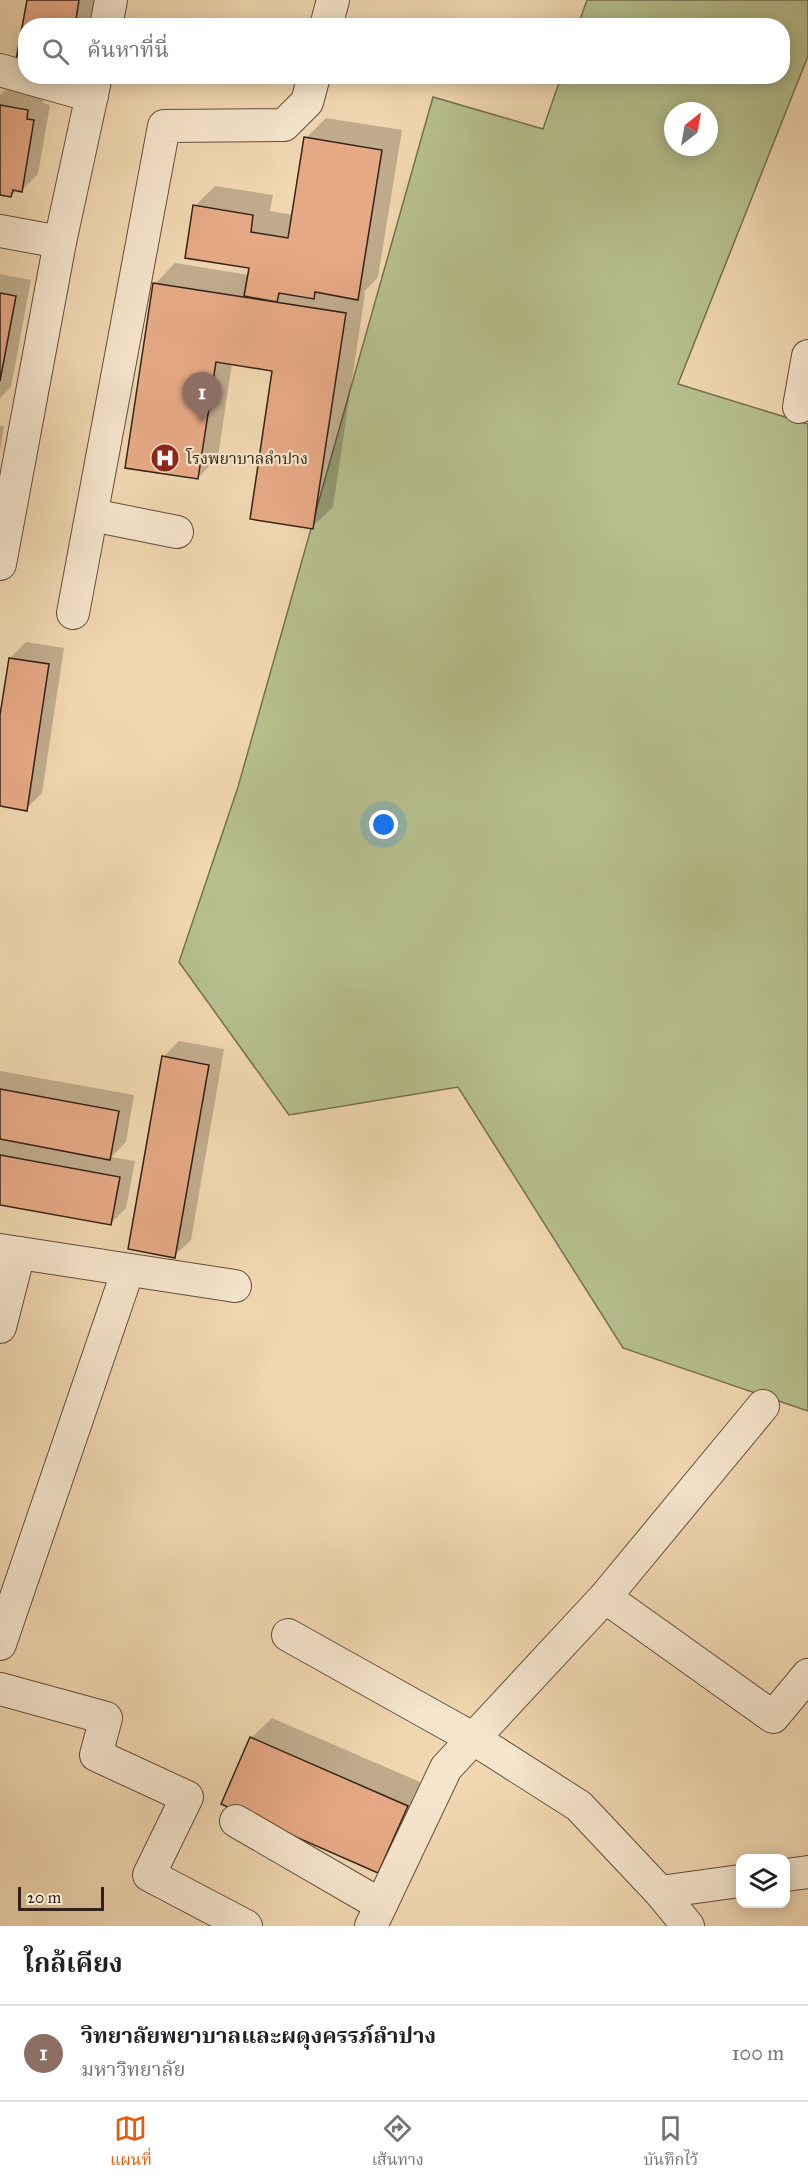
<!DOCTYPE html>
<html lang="th">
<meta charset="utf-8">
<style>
body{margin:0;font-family:"IM FELL Great Primer","Noto Serif Thai",serif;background:#f6f6f6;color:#202124}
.controls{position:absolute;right:18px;bottom:18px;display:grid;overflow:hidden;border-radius:12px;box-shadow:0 3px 15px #0003}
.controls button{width:54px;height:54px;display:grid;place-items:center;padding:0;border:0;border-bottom:2px solid #e0e0e0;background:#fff;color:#202124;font:30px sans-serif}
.compass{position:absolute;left:664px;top:102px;width:54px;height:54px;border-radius:50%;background:#fff;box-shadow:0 3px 15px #0003;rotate:31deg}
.scale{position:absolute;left:18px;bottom:15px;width:86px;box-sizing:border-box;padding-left:6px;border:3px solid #332117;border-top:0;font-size:16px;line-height:21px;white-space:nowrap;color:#332117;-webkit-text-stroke:4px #f5e5cc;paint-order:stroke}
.you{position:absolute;left:384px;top:825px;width:21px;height:21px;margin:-15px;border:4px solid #fff;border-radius:50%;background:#1a73e8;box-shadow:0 0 0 9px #1a73e833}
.badge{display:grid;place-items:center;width:39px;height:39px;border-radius:50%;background:#ea580c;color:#fff;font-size:20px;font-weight:700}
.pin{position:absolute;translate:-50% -50px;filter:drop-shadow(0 2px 3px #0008)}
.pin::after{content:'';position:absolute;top:32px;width:21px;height:18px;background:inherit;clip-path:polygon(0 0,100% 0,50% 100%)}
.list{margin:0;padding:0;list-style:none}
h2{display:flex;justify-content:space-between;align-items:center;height:78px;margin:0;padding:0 24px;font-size:26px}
h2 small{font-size:20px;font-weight:400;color:#757577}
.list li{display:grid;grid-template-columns:39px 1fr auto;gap:18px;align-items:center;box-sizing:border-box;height:96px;padding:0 24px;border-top:2px solid #e0e0e0}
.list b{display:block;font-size:22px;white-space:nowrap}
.list p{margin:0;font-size:20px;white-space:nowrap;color:#757577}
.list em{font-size:20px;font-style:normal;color:#757577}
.icon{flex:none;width:33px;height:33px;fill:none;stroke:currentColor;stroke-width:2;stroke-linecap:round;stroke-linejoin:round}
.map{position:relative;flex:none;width:808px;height:1926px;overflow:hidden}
.search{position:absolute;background:#fff;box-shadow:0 3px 15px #0003;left:18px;right:18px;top:18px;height:66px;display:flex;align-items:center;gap:15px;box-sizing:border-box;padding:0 21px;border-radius:24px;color:#757577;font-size:22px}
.sheet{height:174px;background:#fff}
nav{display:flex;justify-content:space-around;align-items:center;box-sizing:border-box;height:84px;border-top:2px solid #e0e0e0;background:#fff;font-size:16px;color:#757577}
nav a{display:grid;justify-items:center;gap:3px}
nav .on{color:#ea580c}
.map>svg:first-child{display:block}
</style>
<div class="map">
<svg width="808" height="1926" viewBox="0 0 808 1926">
<rect width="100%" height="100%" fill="#f0d7b1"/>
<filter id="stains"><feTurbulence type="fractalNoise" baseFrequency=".00333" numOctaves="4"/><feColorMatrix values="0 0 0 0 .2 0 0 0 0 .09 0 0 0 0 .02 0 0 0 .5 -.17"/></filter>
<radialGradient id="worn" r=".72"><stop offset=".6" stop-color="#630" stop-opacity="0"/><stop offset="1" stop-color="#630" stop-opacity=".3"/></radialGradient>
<path fill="#b6bf8e" stroke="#747052" stroke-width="1.5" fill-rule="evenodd" d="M587 0H808V56L678 384 808 424V1411L623 1348 458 1087 289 1115 179 962 238 787 433 97 543 129 561 77 782 76V26L578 25ZM673 111H709V147H673Z"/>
<g fill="#0003">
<path d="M29 0H95L91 26H26L16 69Z"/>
<path d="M8 88 44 95 43 103 50 105 38 174 22 190 17 189 11 196 0 194V95Z"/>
<path d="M326 118 402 130 378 277 363 293H365L333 507 312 527 274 369 232 363 218 457 198 478 155 284 175 263 249 275 251 267 195 206 215 186 273 195 270 211 293 215 306 138Z"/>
<path d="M0 274 31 280 11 387 0 398Z"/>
<path d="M0 426H4L0 451Z"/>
<path d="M26 642 64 648 42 793 26 809 0 805V725L10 658Z"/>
<path d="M179 1041 224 1049 191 1240 174 1256 163 1057Z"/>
<path d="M0 1071 134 1095 126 1142 111 1157 135 1161 126 1208 110 1224 0 1204Z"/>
<path d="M272 1718 427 1785 398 1851 378 1871 251 1738Z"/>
</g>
<g fill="#e6a985" stroke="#332117" stroke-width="1.5">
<path d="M27 0H79L75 26H26V73L14 71Z"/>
<path d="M0 105 28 110 27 119 34 120 22 192 13 190 11 197 0 195Z"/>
<path d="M304 137 382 150 358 300 315 292 314 299 279 293 277 302 244 296 249 268 185 258 193 205 253 215 251 232 288 238Z"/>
<path d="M153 283 346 313 313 529 250 519 272 371 216 362 198 479 125 468Z"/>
<path d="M0 293 16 296 0 381Z"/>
<path d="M9 658 49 664 27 811 0 806V715Z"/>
<path d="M162 1056 209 1065 175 1258 128 1249Z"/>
<path d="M0 1089 119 1111 110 1160 0 1139Z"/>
<path d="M0 1155 120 1177 111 1225 0 1205Z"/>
<path d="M250 1737 408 1806 378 1873 221 1804Z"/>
</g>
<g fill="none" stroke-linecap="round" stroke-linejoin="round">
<g stroke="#624e3e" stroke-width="34">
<g id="minor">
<path d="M106 26 111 0"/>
<path d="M326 26 333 0"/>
<path d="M0 70 92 96"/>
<path d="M0 231 60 242"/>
<path d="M799 407 808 356"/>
<path d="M92 515 177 532"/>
<path d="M0 564 60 242 96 76"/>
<path d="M73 613 164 126 284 125 307 102 314 76"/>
<path d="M0 1250 235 1286"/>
<path d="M0 1327 19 1253"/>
<path d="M605 1597 773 1717 808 1675"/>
<path d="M288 1635 474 1739 579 1806 660 1892 688 1926"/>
<path d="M0 1644 128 1270"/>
<path d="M0 1689 106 1718 96 1755 187 1797 149 1875 246 1926"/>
<path d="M236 1821 381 1905"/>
<path d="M786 1875 808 1872"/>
<path d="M660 1892 740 1881"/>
<path d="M371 1926 446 1768 605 1597 763 1406"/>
</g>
</g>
<use href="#minor" stroke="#f5e5cc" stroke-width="32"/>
</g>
<defs>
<g id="hospital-disc" transform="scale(1.5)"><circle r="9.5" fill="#8f2418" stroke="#f5e5cc"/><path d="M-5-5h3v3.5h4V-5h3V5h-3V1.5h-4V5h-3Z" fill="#fff"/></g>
</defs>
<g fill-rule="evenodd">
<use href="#hospital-disc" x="165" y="458"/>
</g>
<g text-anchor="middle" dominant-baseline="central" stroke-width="4.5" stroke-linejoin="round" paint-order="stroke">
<g font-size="16" fill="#332117" stroke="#f5e5cc" text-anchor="start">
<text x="186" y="458">โรงพยาบาลลำปาง</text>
</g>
</g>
<rect width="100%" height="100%" filter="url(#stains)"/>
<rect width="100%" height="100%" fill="url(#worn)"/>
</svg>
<div class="controls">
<button><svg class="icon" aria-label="layers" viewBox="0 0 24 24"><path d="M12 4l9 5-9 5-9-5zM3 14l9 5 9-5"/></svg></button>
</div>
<svg class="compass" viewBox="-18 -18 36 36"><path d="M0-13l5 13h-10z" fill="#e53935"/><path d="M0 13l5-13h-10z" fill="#757577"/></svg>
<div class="scale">20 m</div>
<div class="you"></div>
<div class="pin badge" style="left:202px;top:422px;background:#8d6e63">1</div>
<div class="search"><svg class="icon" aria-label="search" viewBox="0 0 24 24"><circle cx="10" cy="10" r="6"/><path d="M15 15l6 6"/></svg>ค้นหาที่นี่</div>
</div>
<section class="sheet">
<h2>ใกล้เคียง<small></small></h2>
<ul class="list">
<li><span class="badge" style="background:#8d6e63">1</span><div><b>วิทยาลัยพยาบาลและผดุงครรภ์ลําปาง</b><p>มหาวิทยาลัย</p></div><em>100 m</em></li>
</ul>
</section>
<nav>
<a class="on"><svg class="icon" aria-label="map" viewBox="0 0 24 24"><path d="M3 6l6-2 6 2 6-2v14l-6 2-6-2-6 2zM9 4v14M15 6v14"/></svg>แผนที่</a>
<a><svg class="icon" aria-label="directions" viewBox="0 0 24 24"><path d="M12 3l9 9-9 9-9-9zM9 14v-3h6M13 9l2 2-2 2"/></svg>เส้นทาง</a>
<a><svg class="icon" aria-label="saved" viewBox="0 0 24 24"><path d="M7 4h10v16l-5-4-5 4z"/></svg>บันทึกไว้</a>
</nav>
